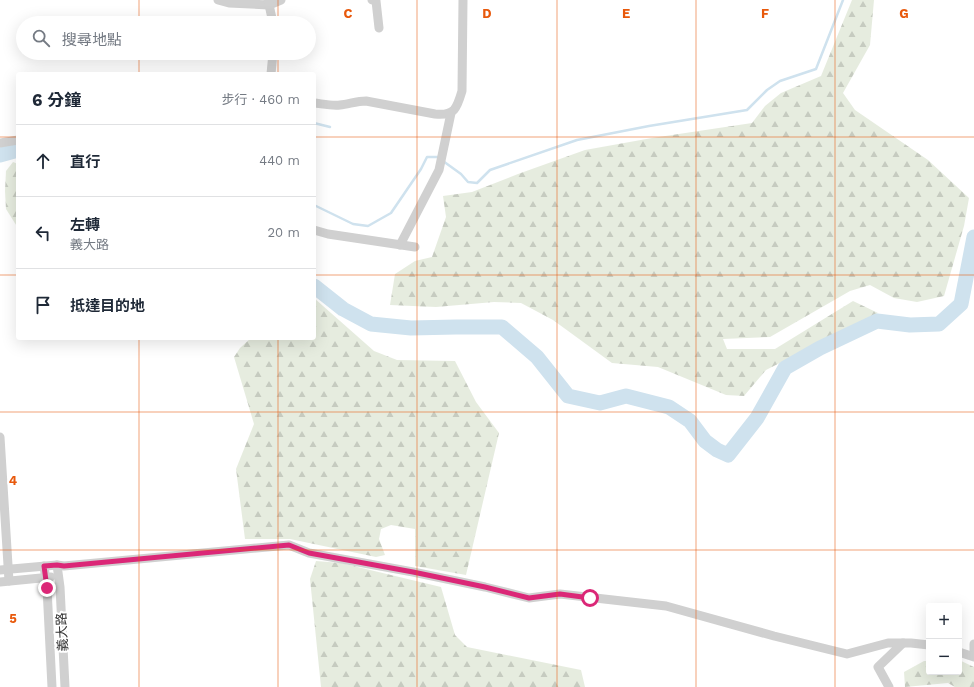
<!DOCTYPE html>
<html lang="zh-TW">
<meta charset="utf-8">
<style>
body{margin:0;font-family:"Work Sans","Noto Sans TC",sans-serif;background:#f2f2f3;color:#1f2937}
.controls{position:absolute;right:12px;bottom:12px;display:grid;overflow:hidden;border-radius:4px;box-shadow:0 4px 16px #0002}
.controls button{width:36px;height:36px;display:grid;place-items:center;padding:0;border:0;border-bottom:1px solid #e0e1e3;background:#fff;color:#1f2937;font:20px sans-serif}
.stop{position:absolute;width:12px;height:12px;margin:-9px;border:3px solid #db2777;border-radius:50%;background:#fff}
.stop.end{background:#db2777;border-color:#fff;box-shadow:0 1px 4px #0008}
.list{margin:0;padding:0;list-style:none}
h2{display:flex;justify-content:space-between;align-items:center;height:52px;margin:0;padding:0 16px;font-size:17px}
h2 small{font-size:13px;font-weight:400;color:#747a83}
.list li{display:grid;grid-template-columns:26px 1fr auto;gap:12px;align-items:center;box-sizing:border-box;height:72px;padding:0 16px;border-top:1px solid #e0e1e3}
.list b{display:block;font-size:15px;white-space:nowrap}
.list p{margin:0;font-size:13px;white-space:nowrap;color:#747a83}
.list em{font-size:13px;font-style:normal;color:#747a83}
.icon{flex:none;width:22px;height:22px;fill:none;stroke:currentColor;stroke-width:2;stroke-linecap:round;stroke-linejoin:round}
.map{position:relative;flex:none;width:974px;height:687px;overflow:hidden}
.search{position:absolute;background:#fff;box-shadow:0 4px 16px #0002;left:16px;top:16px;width:300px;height:44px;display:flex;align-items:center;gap:10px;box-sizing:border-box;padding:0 14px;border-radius:22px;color:#747a83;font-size:15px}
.panel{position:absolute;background:#fff;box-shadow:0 4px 16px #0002;left:16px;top:72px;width:300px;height:268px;border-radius:4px}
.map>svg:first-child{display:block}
</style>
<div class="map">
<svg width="974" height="687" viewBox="0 0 974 687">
<defs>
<pattern id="forest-firs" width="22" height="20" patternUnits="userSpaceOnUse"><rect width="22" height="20" fill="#e6ecdf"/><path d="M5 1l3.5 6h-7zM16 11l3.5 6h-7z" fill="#c6cbc0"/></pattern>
</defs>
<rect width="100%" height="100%" fill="#fff"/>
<g fill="url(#forest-firs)">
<path d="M852 0H874L870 45 843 93 855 110 928 160 969 198 964 226 944 296 917 302 894 298 870 285 850 291 770 337 723 339 727 349H775L853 301 878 313 766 370 744 396 726 395 658 367 612 363 553 320 521 303 494 302 436 307 390 305 395 274 415 261 432 257 446 217 443 196 472 192 518 174 585 150 652 138 752 123 765 106 781 93 821 76Z"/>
<path d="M13 162 18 164V228L6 209 5 191 6 171Z"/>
<path d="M314 298 374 351 397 360 455 361 476 402 499 433 466 575 415 566V529L391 525 381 529 379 539 385 555 376 557 290 539H245L236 469 254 424 234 357 240 348 251 338H314Z"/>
<path d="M316 561 341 563 441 587 455 635 467 647 581 670 585 687H321L310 579Z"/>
<path d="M959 660 974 667V687H955L948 683 905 687 904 672 924 661H929V672H959Z"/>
</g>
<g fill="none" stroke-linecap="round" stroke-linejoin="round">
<g stroke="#cfe2ee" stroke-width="2.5">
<path d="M314 123 330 127"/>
<path d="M443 161 461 174 468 182 477 183 490 170 577 140 649 126 747 110 767 90 780 81 816 69 843 0"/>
<path d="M314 205 353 224 368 226 391 213 421 169 427 157H438L439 158"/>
</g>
<g stroke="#cfe2ee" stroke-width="15">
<path d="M0 155 18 150"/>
<path d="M314 286 343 309 371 324 411 328 456 327H502L537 357 568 396 600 403 626 396 669 407 690 421 705 441 717 450 728 455 757 418 785 368 820 348 877 321 910 325 939 324 961 304 974 237"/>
</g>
<g stroke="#d0d0d0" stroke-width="9">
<path d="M218 0 229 3 269 5 281 0"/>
<path d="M268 0 273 23"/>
<path d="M372 0 376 1 379 28"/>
<path d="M271 74 273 53"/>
<path d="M314 103C323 104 332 106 340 105 349 104 357 101 366 101L435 114C455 116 457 108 462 91L463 0"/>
<path d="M0 143 18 140"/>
<path d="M314 230 328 234 415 247"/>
<path d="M400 245 439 170 451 113"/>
<path d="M0 437 9 581"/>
<path d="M57 565 60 587 65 687"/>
<path d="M44 566 47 588 52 687"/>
<path d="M0 570 57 565 64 566 289 545 309 553 413 572 485 587 529 598 560 594 666 606 774 636 847 654 888 643H911L929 645"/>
<path d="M0 582 51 577"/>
<path d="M974 644V656"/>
<path d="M959 652 974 657"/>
<path d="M889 687 878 667 903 643"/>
</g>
</g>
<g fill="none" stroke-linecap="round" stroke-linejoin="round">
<path stroke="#db2777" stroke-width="5" d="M47 588 44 566 57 565 64 566 289 545 309 553 413 572 485 587 529 598 560 594 590 598"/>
</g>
<path fill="none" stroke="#e8590c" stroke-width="1" stroke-opacity="0.55" d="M139 0V23M278 0V23M417 0V687M557 0V687M696 0V687M835 0V687M139 53V74M278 53V74M0 137H18M314 137H974M0 275H18M314 275H974M139 338V687M278 338V687M0 412H974M0 550H974"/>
<g text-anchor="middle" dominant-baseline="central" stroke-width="4" stroke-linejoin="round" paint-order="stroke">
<g font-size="13" fill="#333" stroke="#fff">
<text transform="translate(62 632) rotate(-93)">義大路</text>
</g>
</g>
<g font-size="13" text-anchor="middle" font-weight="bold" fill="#e8590c" stroke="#fff" stroke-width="4" stroke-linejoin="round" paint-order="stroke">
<text x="348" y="18">C</text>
<text x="487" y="18">D</text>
<text x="626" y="18">E</text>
<text x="765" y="18">F</text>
<text x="904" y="18">G</text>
<text x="13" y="485">4</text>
<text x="13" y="623">5</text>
</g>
</svg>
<div class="controls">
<button>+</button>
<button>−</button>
</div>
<div class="stop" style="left:590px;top:598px"></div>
<div class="stop end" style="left:47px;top:588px"></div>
<div class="search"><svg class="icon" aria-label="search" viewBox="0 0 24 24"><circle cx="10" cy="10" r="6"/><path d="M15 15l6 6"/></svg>搜尋地點</div>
<section class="panel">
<h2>6 分鐘<small>步行 · 460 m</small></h2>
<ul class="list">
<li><svg class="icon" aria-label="ahead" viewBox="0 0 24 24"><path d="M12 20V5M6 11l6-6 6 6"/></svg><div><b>直行</b></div><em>440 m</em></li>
<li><svg class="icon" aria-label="left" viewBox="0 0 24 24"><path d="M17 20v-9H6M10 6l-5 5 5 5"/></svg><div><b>左轉</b><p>義大路</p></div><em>20 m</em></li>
<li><svg class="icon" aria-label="arrive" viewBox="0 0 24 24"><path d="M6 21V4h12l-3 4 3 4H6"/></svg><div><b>抵達目的地</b></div></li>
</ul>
</section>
</div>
